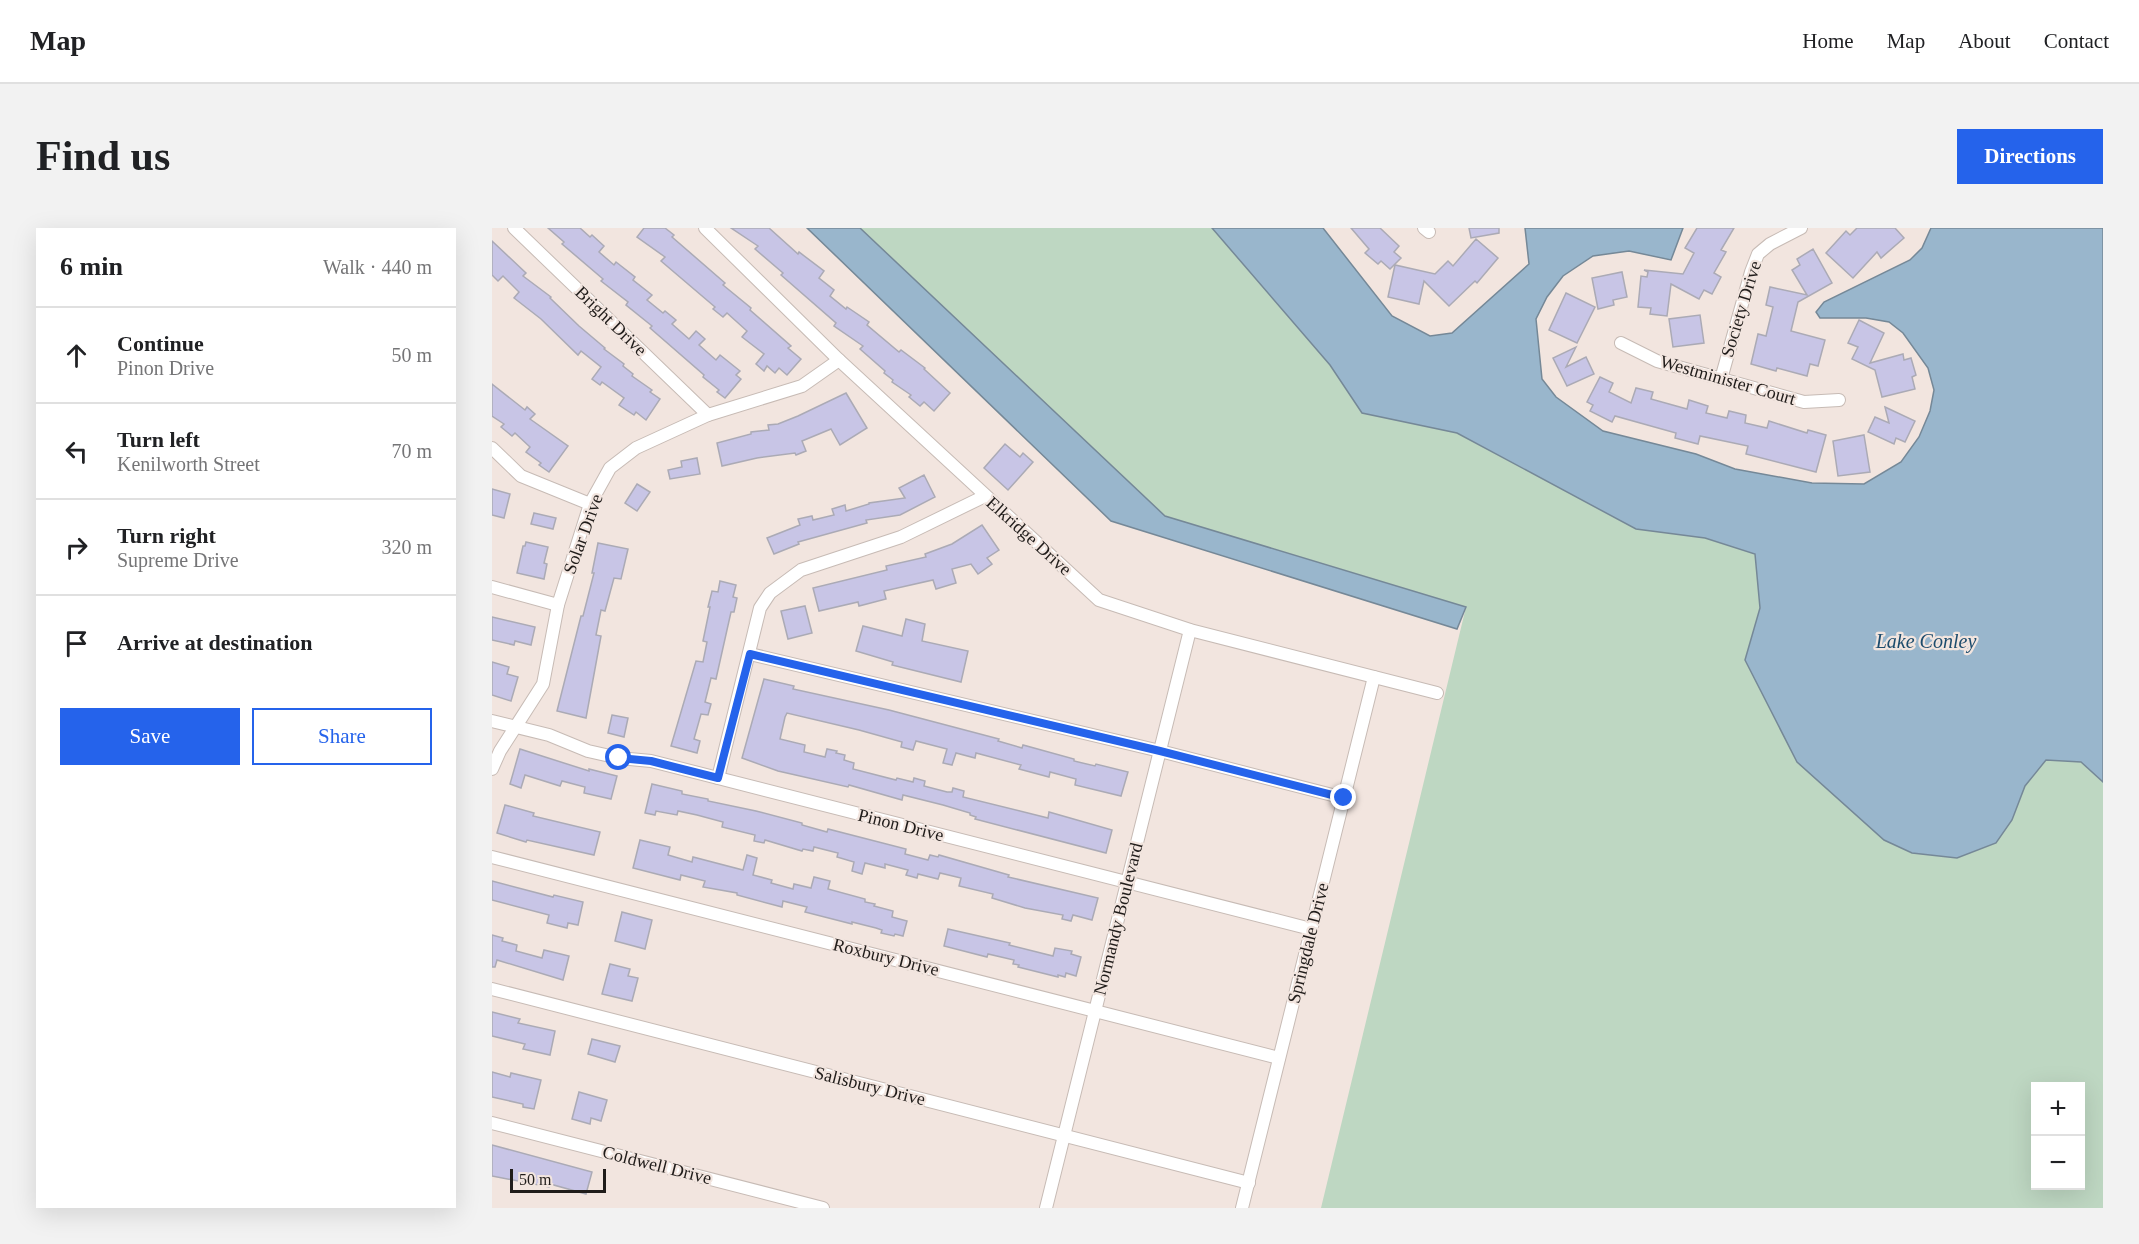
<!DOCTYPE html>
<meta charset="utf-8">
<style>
body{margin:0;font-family:"Times New Roman",serif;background:#f2f2f2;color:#202124}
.controls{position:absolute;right:18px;bottom:18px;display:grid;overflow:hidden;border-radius:0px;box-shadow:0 6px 24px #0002}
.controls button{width:54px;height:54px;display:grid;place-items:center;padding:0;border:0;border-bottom:2px solid #e0e0e0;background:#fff;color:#202124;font:30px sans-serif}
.scale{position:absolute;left:18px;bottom:15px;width:96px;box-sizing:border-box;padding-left:6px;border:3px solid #201c1a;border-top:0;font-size:16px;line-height:21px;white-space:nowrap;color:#201c1a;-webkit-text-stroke:4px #f2e5df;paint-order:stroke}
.stop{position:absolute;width:18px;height:18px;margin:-14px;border:4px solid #2563eb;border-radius:50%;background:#fff}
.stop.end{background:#2563eb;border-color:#fff;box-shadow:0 2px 6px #0008}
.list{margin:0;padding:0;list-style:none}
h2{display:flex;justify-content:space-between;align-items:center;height:78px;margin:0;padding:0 24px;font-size:26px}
h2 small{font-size:20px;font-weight:400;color:#757577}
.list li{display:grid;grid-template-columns:39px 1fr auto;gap:18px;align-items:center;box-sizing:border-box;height:96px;padding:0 24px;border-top:2px solid #e0e0e0}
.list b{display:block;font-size:22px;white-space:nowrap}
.list p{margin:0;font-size:20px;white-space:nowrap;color:#757577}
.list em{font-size:20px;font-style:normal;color:#757577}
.actions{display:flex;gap:12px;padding:18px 24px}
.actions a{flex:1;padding:14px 0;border:2px solid #2563eb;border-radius:0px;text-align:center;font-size:21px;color:#2563eb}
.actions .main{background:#2563eb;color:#fff}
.icon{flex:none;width:33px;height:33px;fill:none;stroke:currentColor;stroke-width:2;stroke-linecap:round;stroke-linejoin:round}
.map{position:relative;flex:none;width:1611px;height:980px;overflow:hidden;border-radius:0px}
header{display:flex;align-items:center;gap:36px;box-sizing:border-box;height:84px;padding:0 30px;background:#fff;border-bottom:2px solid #e0e0e0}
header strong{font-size:28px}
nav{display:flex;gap:33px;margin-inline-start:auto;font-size:21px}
.intro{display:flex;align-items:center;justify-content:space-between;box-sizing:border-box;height:144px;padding:0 36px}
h1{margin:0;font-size:42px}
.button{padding:15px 27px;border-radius:0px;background:#2563eb;color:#fff;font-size:21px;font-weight:700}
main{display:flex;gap:36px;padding:0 36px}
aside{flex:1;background:#fff;border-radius:0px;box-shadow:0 6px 24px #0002}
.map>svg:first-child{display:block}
</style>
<header>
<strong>Map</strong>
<nav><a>Home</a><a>Map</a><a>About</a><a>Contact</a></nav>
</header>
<div class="intro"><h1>Find us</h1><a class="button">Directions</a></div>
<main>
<aside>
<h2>6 min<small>Walk · 440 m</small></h2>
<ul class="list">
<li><svg class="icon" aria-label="ahead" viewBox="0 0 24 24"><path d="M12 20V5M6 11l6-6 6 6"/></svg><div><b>Continue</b><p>Pinon Drive</p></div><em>50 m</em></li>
<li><svg class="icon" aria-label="left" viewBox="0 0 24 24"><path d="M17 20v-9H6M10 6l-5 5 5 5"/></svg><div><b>Turn left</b><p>Kenilworth Street</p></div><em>70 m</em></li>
<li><svg class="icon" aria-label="right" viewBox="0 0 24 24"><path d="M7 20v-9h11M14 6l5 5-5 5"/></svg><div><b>Turn right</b><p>Supreme Drive</p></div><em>320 m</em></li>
<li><svg class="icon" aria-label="arrive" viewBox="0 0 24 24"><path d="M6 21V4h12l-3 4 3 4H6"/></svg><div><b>Arrive at destination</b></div></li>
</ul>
<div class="actions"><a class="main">Save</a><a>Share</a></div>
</aside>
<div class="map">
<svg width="1611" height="980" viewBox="0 0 1611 980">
<rect width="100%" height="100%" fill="#f2e5df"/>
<path fill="#bed7c2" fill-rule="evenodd" d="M368 0H720L838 137 870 185 965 205 1144 301 1213 310 1263 326 1268 380 1253 432 1392 612 1420 625 1464 630 1520 592 1533 558 1554 532 1589 534 1611 554V980H829L974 379 673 288ZM1544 858H1588V958H1544Z"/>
<g fill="#99b6cc" stroke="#758897" stroke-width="1.5">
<path d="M315 0H368L673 288 974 379 965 401 619 293Z"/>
<path d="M720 0H831L900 88 938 108 960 105 1037 36 1033 0H1191L1179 32 1137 23 1101 28 1071 48 1055 69 1044 91 1050 151 1064 169 1111 203 1204 226 1243 241 1320 255 1372 256 1409 234 1427 209 1438 183 1442 162 1436 140 1411 105 1397 94 1374 90H1328L1324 84 1332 74 1418 32 1430 20 1439 0H1611V554L1589 534 1554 532 1533 558 1520 592 1504 615 1465 630 1420 625 1392 612 1305 534 1253 432 1268 380 1263 326 1213 310 1144 301 965 205 870 185 838 137Z"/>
</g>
<g fill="#c8c5e6" stroke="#abaab5" stroke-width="1.5">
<path d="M56 0H88L98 9 100 7 112 18 107 24 122 37 124 34 143 49 141 52 160 67 155 72 171 85 173 83 184 92 180 96 197 111 204 103 213 111 207 117 224 132 228 127 248 143 244 147 249 151 233 170 225 164 227 162 211 149 212 147 158 100 160 98 134 77 136 74 109 53 111 51 70 16 72 14Z"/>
<path d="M152 0H173L182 7 180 9 233 55 231 57 259 80 258 82 299 118 296 120 309 131 295 147 287 140 283 145 275 138 272 143 264 136 272 126 250 109 255 103 235 85 231 89 221 81 223 79 169 33 173 29 145 9Z"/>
<path d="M239 0H277L306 26 307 24 332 43 327 50 342 62 338 68 354 81 355 79 377 94 375 97 407 124 409 122 433 140 432 141 458 165 442 183 432 174 428 178 417 169 419 167 400 154 401 152 392 145 393 143 368 121 371 118 342 98 344 95 289 47 291 45 263 21 266 18Z"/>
<path d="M859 0H888L907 18 902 24 909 30 898 41 889 33 886 36 873 25 877 21Z"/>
<path d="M977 0H1007V5L979 10Z"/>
<path d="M1205 0H1242L1229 22 1234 24 1222 45 1229 49 1220 66 1212 62 1207 71 1179 56 1175 88 1158 86 1159 80 1146 79 1149 48 1155 49 1156 44 1152 42 1191 46 1202 25 1193 20Z"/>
<path d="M1365 0H1403L1412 10 1389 30 1385 24 1361 50 1334 25 1354 3 1358 7Z"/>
<path d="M984 11 1006 30 985 55 983 53 957 78 932 53 927 76 896 69 903 37 943 46 956 33 961 38Z"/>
<path d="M0 13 34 45 31 48 59 69 58 70 87 98 113 120 112 121 132 136 131 138 141 146 140 148 160 162 158 164 168 171 154 192 144 184 142 187 127 177 132 170 110 154 108 157 100 151 109 139 89 123 86 127 49 91 22 70 27 64 11 48 6 53 0 47Z"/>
<path d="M1321 21 1340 55 1306 74 1299 103 1333 112 1326 138 1318 136 1315 148 1285 140 1284 143 1259 136 1266 106 1274 108 1281 79 1274 77 1278 59 1315 67 1300 42 1308 37 1305 31Z"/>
<path d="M1130 44 1135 69 1121 72 1122 77 1106 81 1100 50Z"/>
<path d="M1074 65 1103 79 1085 115 1057 102Z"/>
<path d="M1208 87 1212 115 1181 119 1177 91Z"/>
<path d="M1367 92 1392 105 1378 135 1411 126 1412 132 1419 130 1424 147 1420 149 1423 161 1390 169 1383 142 1360 131 1366 119 1356 115Z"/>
<path d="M1084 119 1074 139 1094 129 1102 146 1075 158 1061 130Z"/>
<path d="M1108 149 1121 155 1117 164 1139 175 1144 160 1161 164 1159 171 1195 181 1197 172 1216 178 1214 185 1235 190 1237 183 1254 187 1253 195 1275 200 1277 193 1315 205 1316 202 1334 207 1324 244 1254 226 1256 218 1208 208 1206 216 1183 210 1184 205 1123 188 1120 194 1098 183 1101 177 1095 174Z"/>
<path d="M0 156 33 182 35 179 43 186 38 191 76 218 57 244 47 237 49 235 34 224 38 219 23 205 20 208 9 199 12 196 0 188Z"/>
<path d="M354 165 375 200 348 217 339 201 310 213 314 223 304 227 303 225 265 230 230 238 225 215 259 206V204L277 202 276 197 286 196 306 188Z"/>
<path d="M1393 179 1423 193 1413 214 1404 210 1402 216 1376 204 1383 189 1397 195Z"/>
<path d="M1372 207 1378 244 1346 248 1341 213Z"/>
<path d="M513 216 528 229 531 225 541 234 516 262 492 240Z"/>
<path d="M205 230 208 246 178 251 176 242 190 239 189 233Z"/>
<path d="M432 247 443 269 408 287 374 292 375 295 306 314 307 316 282 326 275 310 308 297 306 291 320 288 321 292 342 287 340 281 353 277 354 283 377 276V275L413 270 407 260Z"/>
<path d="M145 256 158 264 145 283 133 275Z"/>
<path d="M0 261 18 266 12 290 0 287Z"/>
<path d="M42 285 64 290 61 301 39 296Z"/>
<path d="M490 297 507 322 495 330 500 336 486 346 479 336 460 341 464 355 444 361 441 352 392 363 394 371 367 378 366 374 327 383 321 360 395 342 394 338 434 329 433 326 460 316Z"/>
<path d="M34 314 56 319 52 335 55 336 52 351 25 345 31 318H33Z"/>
<path d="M106 315 136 321 129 351 122 350 113 383 109 382 104 407 109 408 94 490 65 483 89 388H91L102 345H100Z"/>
<path d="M228 353 244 357 241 369 245 370 242 384H239L224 451 219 450 213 474 219 476 216 487 209 486 202 511 208 513 205 525 179 518 204 433 211 434 215 414 211 413 218 379H216L220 363 226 364Z"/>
<path d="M313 378 320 405 296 411 289 383Z"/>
<path d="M0 389 43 399 39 417 23 413 22 417 0 412Z"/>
<path d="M414 391 433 396 430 413 476 423 469 454 400 437 401 434 364 423 371 398 410 408Z"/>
<path d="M0 434 17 439 15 446 26 449 19 473 0 467Z"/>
<path d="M272 451 302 458 301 461 397 482 507 511 506 513 530 520 531 517 582 531V533L603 538 604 536 636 544 629 568 583 557 584 551 558 544 557 549 527 541 529 537 484 525 483 530 464 525 460 537 451 535 455 521 424 513 421 522 409 519 410 514 367 502 295 485 293 489 288 511 313 517 312 524 333 529 335 521 345 523 344 525 353 527 352 532 362 535 361 541 404 552 405 550 421 554 422 550 433 553 432 558 455 564H460L461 560 472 563 471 569 556 590 557 584 620 602 614 625 483 591 484 589 478 587V585L451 577 411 567 410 572 357 557 356 559 286 543 250 530Z"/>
<path d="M120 487 136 490 132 509 116 505Z"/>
<path d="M28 521 97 543V541L125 548 119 571 92 565 93 559 70 553 68 558 33 547 29 560 18 556Z"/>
<path d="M160 556 190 563V566L216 571V573L264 583 310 595V597L335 604 336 601 414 621 413 626 436 632 438 627 446 629 447 627 517 647 516 649 606 670 600 692 581 687 579 693 570 691 571 687 533 680 500 670 501 666 467 658 469 650 448 645 446 651 426 646 425 650 414 647 416 642 393 636V640L373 635 370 646 360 643 362 634 345 629 346 625 322 619 321 623 311 621 310 623 273 612 272 615 262 613 263 607 230 599 231 594 205 587 186 583 185 587 164 583 163 587 153 585Z"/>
<path d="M13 577 42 585 41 588 108 604 102 627 35 612 34 614 5 605Z"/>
<path d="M148 612 178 619 176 627 200 634 201 629 251 642 255 627 265 630 261 647 280 652 279 655 301 661 302 656 319 660 322 649 338 653 336 661 373 671V674L383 676 382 678 401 683 400 689 415 693 411 708 403 706 402 708 389 705 390 702 384 700 360 694V696L313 684 315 679 291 673 290 679 245 667V665L211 659 213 653 189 647 188 652 141 640Z"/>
<path d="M0 653 61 669 62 667 91 674 86 697 76 695 75 700 55 695 57 687 0 672Z"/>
<path d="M130 684 160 692 153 721 123 713Z"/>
<path d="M456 701 518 715 517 717 561 728 563 720 580 723 579 726 589 729 584 748 574 745 573 749 566 747V749L526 739 527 737 521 736 522 732 496 726 495 729 452 718Z"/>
<path d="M0 707 11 710 10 713 25 717 24 723 50 730 52 722 77 728 71 752 5 732 3 739H0Z"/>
<path d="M118 736 138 741 136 748 146 750 140 773 110 766Z"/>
<path d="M0 784 28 791 26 795 63 803 58 827 31 821 33 816 0 808Z"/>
<path d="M100 811 128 818 123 834 96 826Z"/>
<path d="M0 844 18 849 19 845 49 852 42 881 31 879V876L0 869Z"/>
<path d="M87 864 115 872 109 893 99 890 98 896 80 891Z"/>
<path d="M0 917 100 944 94 966 58 956 57 959 0 948Z"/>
</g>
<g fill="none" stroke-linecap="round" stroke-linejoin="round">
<g stroke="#c7bbb5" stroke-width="14">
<g id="minor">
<path d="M22 0 216 187"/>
<path d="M213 0 347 132 607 372 698 402 945 465"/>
<path d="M932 0 937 4"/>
<path d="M1129 115 1165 133 1312 174 1347 172"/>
<path d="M1229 151 1259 44 1266 26 1278 16 1309 0"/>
<path d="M0 220 29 248 98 276"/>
<path d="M0 359 66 377"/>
<path d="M258 426 668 523 852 570"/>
<path d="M0 493 57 507 96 523 127 530 159 533 226 550 819 701"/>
<path d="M0 541 8 523 51 456 66 377 98 276 118 240 144 220 216 187 310 158 347 132"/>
<path d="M226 550 268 380 278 365 309 342 409 309 493 268"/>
<path d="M0 629 787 830"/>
<path d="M0 761 757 955"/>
<path d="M0 895 331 980"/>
<path d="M554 980 698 402"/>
<path d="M750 980 882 449"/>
</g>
</g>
<use href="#minor" stroke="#fff" stroke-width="12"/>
</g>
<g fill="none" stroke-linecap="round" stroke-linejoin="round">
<path stroke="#2563eb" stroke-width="8" d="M127 530 159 533 226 550 258 426 668 523 852 570"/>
</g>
<g text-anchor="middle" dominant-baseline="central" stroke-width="4.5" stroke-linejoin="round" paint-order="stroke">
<g font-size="18" fill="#201c1a" stroke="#f2e5df">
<text transform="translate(1249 81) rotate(-73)">Society Drive</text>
<text transform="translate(119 93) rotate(44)">Bright Drive</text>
<text transform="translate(1236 152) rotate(16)">Westminister Court</text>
<text transform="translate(91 306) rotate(-70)">Solar Drive</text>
<text transform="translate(537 308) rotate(42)">Elkridge Drive</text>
<text transform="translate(409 597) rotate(14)">Pinon Drive</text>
<text transform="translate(626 691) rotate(-76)">Normandy Boulevard</text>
<text transform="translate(816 715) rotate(-76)">Springdale Drive</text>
<text transform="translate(394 729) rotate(14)">Roxbury Drive</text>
<text transform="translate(378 858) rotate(14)">Salisbury Drive</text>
<text transform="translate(165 937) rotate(14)">Coldwell Drive</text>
</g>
<g font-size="20" font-style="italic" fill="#1d4c6d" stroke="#f2e5df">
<text x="1434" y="413">Lake Conley</text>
</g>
</g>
</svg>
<div class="controls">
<button>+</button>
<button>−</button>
</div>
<div class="scale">50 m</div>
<div class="stop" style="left:127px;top:530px"></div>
<div class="stop end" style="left:852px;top:570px"></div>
</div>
</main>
